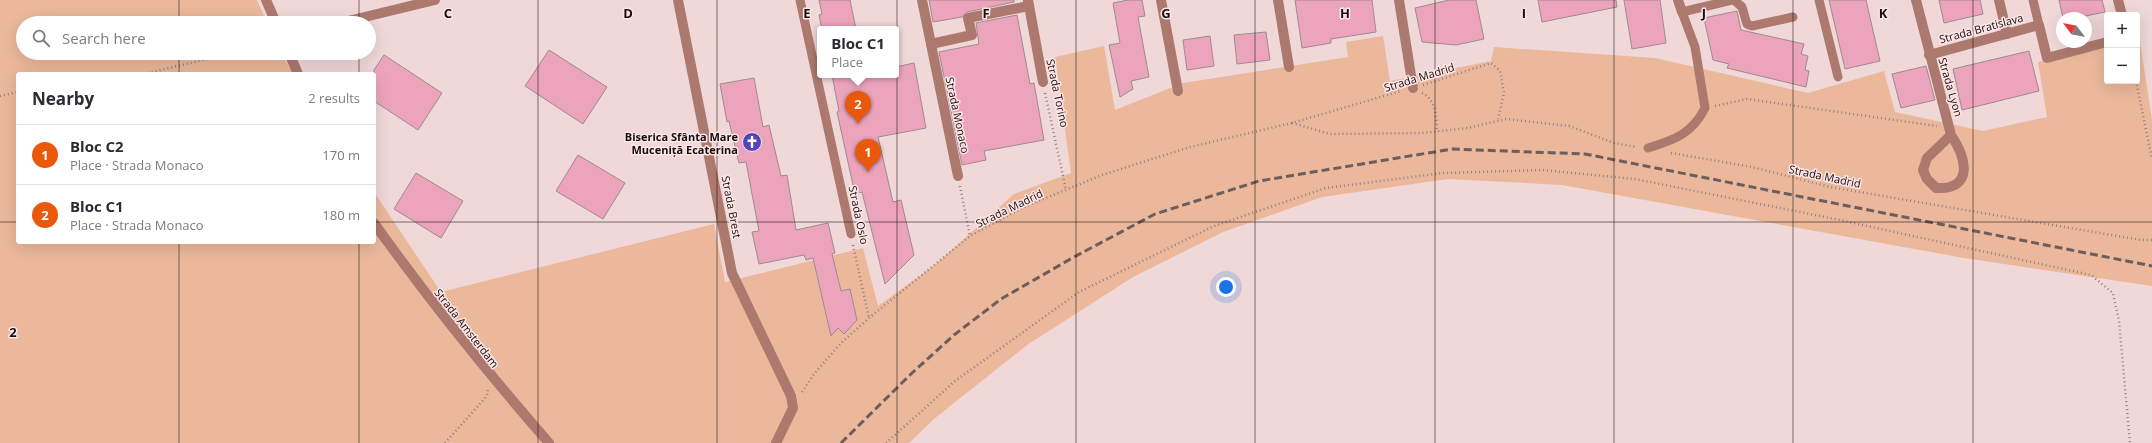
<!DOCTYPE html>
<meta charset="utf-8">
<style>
body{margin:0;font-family:"Open Sans",sans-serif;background:#f7f7f7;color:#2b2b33}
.controls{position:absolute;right:12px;top:12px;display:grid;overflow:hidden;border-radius:4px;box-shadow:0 4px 16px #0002}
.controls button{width:36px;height:36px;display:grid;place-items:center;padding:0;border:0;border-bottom:1px solid #e1e1e2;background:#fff;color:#2b2b33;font:20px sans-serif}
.compass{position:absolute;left:2056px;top:12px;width:36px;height:36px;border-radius:50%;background:#fff;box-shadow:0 4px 16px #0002;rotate:302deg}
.you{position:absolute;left:1226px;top:287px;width:14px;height:14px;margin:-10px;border:3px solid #fff;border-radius:50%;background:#1a73e8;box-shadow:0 0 0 6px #1a73e833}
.badge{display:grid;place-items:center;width:26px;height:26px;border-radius:50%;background:#ea580c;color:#fff;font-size:13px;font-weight:700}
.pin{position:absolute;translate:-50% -33px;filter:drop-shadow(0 1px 2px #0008)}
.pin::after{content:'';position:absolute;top:21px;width:14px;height:12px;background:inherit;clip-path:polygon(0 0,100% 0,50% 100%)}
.popup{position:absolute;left:817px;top:26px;width:82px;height:52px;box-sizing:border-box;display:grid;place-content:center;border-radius:4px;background:#fff;filter:drop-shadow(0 1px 3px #0005);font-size:13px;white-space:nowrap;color:#7c7c81}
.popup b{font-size:15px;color:#2b2b33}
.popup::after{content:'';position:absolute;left:50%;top:100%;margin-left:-8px;border:8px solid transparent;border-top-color:#fff}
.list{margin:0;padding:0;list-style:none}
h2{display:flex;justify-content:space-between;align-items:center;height:52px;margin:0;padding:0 16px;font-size:17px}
h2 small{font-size:13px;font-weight:400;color:#7c7c81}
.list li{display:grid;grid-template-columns:26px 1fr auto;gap:12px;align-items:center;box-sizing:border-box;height:60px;padding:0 16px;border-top:1px solid #e1e1e2}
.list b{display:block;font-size:15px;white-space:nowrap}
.list p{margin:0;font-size:13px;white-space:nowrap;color:#7c7c81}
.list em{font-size:13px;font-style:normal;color:#7c7c81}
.icon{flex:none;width:22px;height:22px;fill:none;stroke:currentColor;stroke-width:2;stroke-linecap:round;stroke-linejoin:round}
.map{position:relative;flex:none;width:2152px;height:443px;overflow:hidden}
.search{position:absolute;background:#fff;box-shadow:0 4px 16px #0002;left:16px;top:16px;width:360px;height:44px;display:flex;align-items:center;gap:10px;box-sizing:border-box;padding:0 14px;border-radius:22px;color:#7c7c81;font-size:15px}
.panel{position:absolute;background:#fff;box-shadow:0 4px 16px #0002;left:16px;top:72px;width:360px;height:172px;border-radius:4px}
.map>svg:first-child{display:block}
</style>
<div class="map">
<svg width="2152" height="443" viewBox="0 0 2152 443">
<rect width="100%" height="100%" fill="#f0d7d8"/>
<path fill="#ebb89b" d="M0 0H257L267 23H23V53H280L294 74H18V242H374V192L441 292 714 224 725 282 863 248 878 306 936 264 1014 194 1071 173 1055 57 1104 46 1115 110 1183 83 1348 57 1346 42 1383 36 1390 81 1491 61 1494 47 1655 58 1808 93 1884 71 1895 112 1983 131 2047 117 2038 62 2107 43V81H2137V35H2139L2152 120V286L1964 258 1562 185 1448 179 1322 197 1223 232 1133 277 1027 345 935 418 909 443H0Z"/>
<g fill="#eca4bd" stroke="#9f8a90">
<path d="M819 0H850L856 29H822L819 15 822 14Z"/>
<path d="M929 0H1014V2L967 12 962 17 933 22Z"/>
<path d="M1128 0H1142L1145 16 1138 17 1149 77 1131 81 1133 89 1120 97 1109 45 1120 43 1113 3Z"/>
<path d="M1295 0H1372L1376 32 1331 39V43L1302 48Z"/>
<path d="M1449 0H1476L1484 39 1456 45 1422 42 1415 8Z"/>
<path d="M1538 0H1616L1617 7 1542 22Z"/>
<path d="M1624 0H1660L1666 43 1632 49Z"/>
<path d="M1829 0H1866L1880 61 1845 69Z"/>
<path d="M1939 0H1980L1983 14 1944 23Z"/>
<path d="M2059 0H2102L2105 12 2076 18H2063Z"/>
<path d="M1737 11 1741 30 1804 44 1801 54 1808 56 1805 70 1809 71 1806 87 1727 68 1729 64 1713 60 1704 18Z"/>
<path d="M1017 15 1030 84 1034 83 1044 140 984 151 986 160 962 165 939 52 979 44 976 23Z"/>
<path d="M1266 32 1270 60 1237 64 1234 35Z"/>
<path d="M1210 36 1214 66 1187 70 1183 40Z"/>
<path d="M549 50 607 87 583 124 525 86Z"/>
<path d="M2029 51 2039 91 1962 110 1953 69Z"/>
<path d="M384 55 442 93 418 130 374 101V70Z"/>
<path d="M914 63 926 128 878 137 893 202 901 200 914 255 885 284 862 192 855 194 837 112 839 111 832 75H896V67Z"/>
<path d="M1926 66 1935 100 1901 108 1892 74Z"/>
<path d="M754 78 763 127 769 125 781 176 787 175 796 230 828 223 835 253 832 254 841 291 850 289 857 320 844 334 838 328 831 336 813 258 806 260 804 255 759 264 752 232 759 231 746 162 739 163 729 121 727 122 720 84Z"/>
<path d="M578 155 625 183 603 219 556 191Z"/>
<path d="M416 173 463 201 441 238 394 209Z"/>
</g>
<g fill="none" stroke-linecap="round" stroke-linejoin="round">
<g stroke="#938182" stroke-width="2.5" stroke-dasharray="1 3" stroke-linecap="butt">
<path d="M144 74 232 53"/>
<path d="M2136 81 2152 159"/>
<path d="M1423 85 1491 63 1500 71 1504 93 1498 119"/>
<path d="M1045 93 1066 190"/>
<path d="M1422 93C1437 100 1436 118 1437 132"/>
<path d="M0 96 18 92"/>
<path d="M1715 106 1747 99 1937 126"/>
<path d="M1292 123 1330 134 1421 133 1468 128 1506 119 1569 126 1614 143 1636 147"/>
<path d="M1671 153 1752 167 1830 187 2141 240H2152"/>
<path d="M960 186 970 236"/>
<path d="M853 245 869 318"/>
<path d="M802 392 814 374 841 343 869 318 970 236 1024 207 1102 175 1190 147 1292 123 1401 91"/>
<path d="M445 443 487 396 488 389"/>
<path d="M886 443 955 381 1079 292 1214 226 1326 188 1443 173 1542 170 1635 179 1840 220 2091 275 2113 293 2119 321 2130 443"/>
</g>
<g stroke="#ad796e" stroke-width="9">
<path d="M800 0 851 234"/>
<path d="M1734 0 1742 7 1747 24 1752 26 1793 17"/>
<path d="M1819 0 1838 77"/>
<path d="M2033 0 2039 25"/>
<path d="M1648 148C1674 140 1692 134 1705 108L1695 47 1682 12 1732 0"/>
</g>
<g stroke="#ad796e" stroke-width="10">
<path d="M266 0 276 23"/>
<path d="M678 0 732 273 791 396 793 408 776 443"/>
<path d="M922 0 958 176"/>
<path d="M1028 0 1043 82"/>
<path d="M1161 0 1178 91"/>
<path d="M1278 0 1289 67"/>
<path d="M1399 0 1413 88"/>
<path d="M1678 0 1682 12"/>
<path d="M1916 0 1951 135C1966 157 1975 190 1936 188L1927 179 1923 170 1927 158 1951 135"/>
<path d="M1999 0 2007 34"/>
<path d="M2118 0 2122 15"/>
<path d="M340 23 435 0"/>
<path d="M931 44 972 35 968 18 1029 6"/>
<path d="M289 53 298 74"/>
<path d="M1929 55 2039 25 2047 58 2107 42"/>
<path d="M374 223C429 300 487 372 549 443"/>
</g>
<path stroke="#6c5d5e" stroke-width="3" stroke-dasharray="8 4" stroke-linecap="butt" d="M841 443 912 373 954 335 1001 299 1074 257 1155 214 1259 181 1452 149 1585 154 2152 266"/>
</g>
<path fill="none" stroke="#160e0f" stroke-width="1" stroke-opacity="0.55" d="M179 0V23M359 0V23M538 0V443M717 0V443M897 0V443M1076 0V443M1255 0V443M1435 0V443M1614 0V443M1793 0V443M1973 0V443M179 53V74M359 53V74M0 222H18M374 222H2152M179 242V443M359 242V443"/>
<defs>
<g id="church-disc" transform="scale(1)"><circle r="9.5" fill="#5444bb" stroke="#fee5e6"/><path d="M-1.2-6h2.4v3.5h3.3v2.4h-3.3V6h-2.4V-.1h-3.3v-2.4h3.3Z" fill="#fff"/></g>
</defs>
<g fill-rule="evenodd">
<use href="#church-disc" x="752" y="142"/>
</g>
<g text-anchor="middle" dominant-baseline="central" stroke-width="3" stroke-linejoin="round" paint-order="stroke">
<g font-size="11" fill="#160e0f" stroke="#fee5e6">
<text transform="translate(1981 28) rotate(-15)">Strada Bratislava</text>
<text transform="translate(1419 77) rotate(-17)">Strada Madrid</text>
<text transform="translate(1951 87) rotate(74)">Strada Lyon</text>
<text transform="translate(1058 93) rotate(78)">Strada Torino</text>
<text transform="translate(958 115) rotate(78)">Strada Monaco</text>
<text transform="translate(1825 176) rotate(12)">Strada Madrid</text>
<text transform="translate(732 207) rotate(79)">Strada Brest</text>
<text transform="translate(1009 208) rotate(-26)">Strada Madrid</text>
<text transform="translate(859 215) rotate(78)">Strada Oslo</text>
<text transform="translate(467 328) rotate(52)">Strada Amsterdam</text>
</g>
<g font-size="11" font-weight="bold" fill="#160e0f" stroke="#fee5e6" text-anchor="end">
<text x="738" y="136">Biserica Sfânta Mare<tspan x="738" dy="13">Muceniță Ecaterina</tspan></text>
</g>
</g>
<g font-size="13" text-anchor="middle" font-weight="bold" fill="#160e0f" stroke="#fee5e6" stroke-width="3" stroke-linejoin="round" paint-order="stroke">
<text x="448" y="18">C</text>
<text x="628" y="18">D</text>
<text x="807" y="18">E</text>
<text x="986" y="18">F</text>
<text x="1166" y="18">G</text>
<text x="1345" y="18">H</text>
<text x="1524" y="18">I</text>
<text x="1704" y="18">J</text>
<text x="1883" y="18">K</text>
<text x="13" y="337">2</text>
</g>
</svg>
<div class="controls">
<button>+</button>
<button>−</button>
</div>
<svg class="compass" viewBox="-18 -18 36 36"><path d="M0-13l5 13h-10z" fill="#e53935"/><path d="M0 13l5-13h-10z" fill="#7c7c81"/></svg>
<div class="you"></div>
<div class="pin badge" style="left:868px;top:172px">1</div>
<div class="pin badge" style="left:858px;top:124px">2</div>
<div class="popup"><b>Bloc C1</b>Place</div>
<div class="search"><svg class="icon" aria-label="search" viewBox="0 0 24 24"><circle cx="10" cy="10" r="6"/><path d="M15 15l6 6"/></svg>Search here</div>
<section class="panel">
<h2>Nearby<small>2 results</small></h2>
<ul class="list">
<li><span class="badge">1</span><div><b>Bloc C2</b><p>Place · Strada Monaco</p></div><em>170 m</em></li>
<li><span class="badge">2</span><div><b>Bloc C1</b><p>Place · Strada Monaco</p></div><em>180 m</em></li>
</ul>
</section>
</div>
